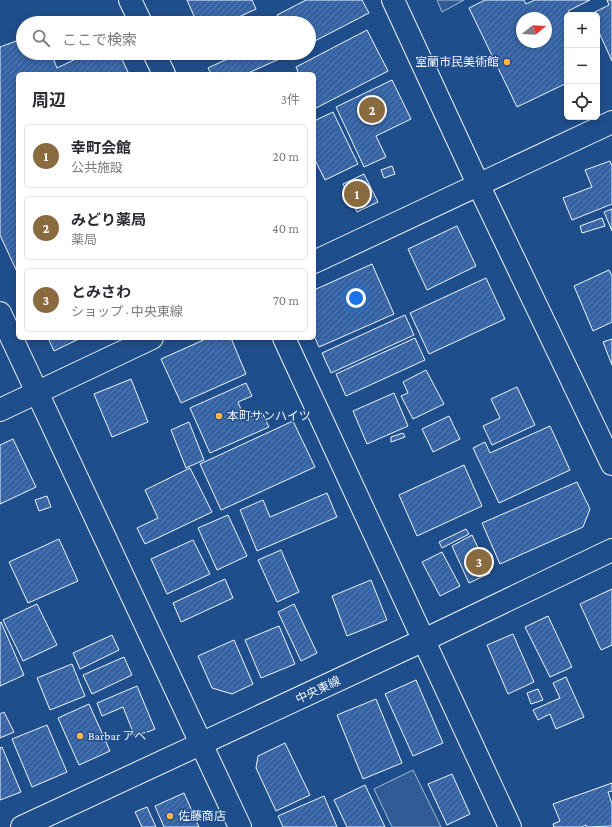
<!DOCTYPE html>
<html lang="ja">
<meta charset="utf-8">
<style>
body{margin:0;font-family:"Crimson Pro","Noto Sans JP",serif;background:#f2f2f3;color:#2b2b33}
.controls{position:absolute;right:12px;top:12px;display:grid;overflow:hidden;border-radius:6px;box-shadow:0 2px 6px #0003}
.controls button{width:36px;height:36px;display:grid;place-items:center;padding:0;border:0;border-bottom:1px solid #e1e1e2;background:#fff;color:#2b2b33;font:20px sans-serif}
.compass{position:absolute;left:516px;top:12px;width:36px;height:36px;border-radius:50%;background:#fff;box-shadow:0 2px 6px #0003;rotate:72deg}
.you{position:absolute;left:356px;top:298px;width:14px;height:14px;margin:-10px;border:3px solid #fff;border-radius:50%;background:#1a73e8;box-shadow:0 0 0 6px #1a73e833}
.badge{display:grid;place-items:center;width:26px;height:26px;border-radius:50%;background:#8a6a3f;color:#fff;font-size:13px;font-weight:700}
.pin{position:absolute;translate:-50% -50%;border:2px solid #fff;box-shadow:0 1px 4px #0006}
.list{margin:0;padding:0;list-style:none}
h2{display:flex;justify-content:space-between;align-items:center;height:52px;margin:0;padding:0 16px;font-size:17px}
h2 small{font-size:13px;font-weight:400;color:#7c7c81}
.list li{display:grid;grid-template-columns:26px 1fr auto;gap:12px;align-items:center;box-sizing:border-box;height:64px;margin:0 8px 8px;padding:0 8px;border:1px solid #e1e1e2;border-radius:6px}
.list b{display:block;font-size:15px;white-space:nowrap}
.list p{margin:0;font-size:13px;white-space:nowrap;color:#7c7c81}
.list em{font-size:13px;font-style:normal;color:#7c7c81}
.icon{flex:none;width:22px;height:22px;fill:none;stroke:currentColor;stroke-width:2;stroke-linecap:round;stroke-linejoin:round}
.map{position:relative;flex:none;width:612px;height:827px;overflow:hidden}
.search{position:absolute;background:#fff;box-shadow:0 2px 6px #0003;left:16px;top:16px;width:300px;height:44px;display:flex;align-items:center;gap:10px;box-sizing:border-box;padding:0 14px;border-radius:22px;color:#7c7c81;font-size:15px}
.panel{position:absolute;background:#fff;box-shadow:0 2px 6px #0003;left:16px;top:72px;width:300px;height:268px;border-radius:6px}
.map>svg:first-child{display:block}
</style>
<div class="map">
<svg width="612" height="827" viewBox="0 0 612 827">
<defs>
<pattern id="building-hatch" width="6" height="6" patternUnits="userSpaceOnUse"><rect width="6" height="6" fill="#3563a3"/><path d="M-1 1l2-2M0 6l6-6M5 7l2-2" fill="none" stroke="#537ab1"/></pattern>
</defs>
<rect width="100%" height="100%" fill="#1f4e8c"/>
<g fill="#305b95" stroke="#a8bbd7">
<path d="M437 0H464L442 12Z"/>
<path d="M413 770 441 827H392L374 789Z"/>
</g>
<g fill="url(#building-hatch)" stroke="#f2f6ff" fill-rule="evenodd">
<path d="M187 0H252L256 9 226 23H197Z"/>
<path d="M306 0H362L369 13 309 44V23H281L277 15Z"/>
<path d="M485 0H524L526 4 535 0H590L568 11 570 15H567V83L517 107 469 8ZM522 18H546V42H522Z"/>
<path d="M607 0H612V61L597 28V15H591V14L609 5Z"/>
<path d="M367 30 388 71 316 108 314 103V74H299L296 67Z"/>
<path d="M19 40 23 42V53H51L57 68 88 53H119L129 74H18V274L0 235V47Z"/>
<path d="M240 53H285L286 56 246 74H211L208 68Z"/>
<path d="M392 80 411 119 376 136 386 157 364 167 336 107Z"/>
<path d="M333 112 358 164 325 180 314 158V121Z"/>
<path d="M610 161 612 166V204L572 220 563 198 592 187 585 170Z"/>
<path d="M392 166 395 174 384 178 381 170Z"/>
<path d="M364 174 378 202 357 212 343 184Z"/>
<path d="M612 209V231L604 212Z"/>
<path d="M602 218 605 226 582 233 580 226Z"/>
<path d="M457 226 476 266 427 290 408 249Z"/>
<path d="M372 264 394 314 319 347 314 336V290Z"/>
<path d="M609 270 612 276V322L593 331 574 286Z"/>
<path d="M486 278 505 319 429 354 410 313Z"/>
<path d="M405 315 414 335 331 373 322 353Z"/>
<path d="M48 338H81L54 351Z"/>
<path d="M208 338H231L246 374 181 403 161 359Z"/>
<path d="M415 338 425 360 346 396 336 374Z"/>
<path d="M612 339V365L603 342Z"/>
<path d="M426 370 444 404 413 419 401 396 408 393 403 382Z"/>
<path d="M131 379 148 422 112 437 94 394Z"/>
<path d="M246 383 252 396 238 402 245 419 262 412 269 427 210 453 190 408Z"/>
<path d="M517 387 535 425 492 445 483 426 500 418 491 399Z"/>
<path d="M394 393 408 426 367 444 353 411Z"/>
<path d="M449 416 460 439 433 452 422 429Z"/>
<path d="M293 421 315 467 221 510 200 464Z"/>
<path d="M189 422 204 460 186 468 171 430Z"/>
<path d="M550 426 570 470 499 503 473 448 485 442 490 453Z"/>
<path d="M403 433 405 437 391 442V437Z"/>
<path d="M13 439 36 487 0 504V445Z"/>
<path d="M464 465 482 506 417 536 399 495Z"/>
<path d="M190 468 212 512 145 544 137 528 158 518 145 490Z"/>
<path d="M577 482 590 509 583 527 500 564 482 523Z"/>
<path d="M327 493 337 517 257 551 240 510 263 500 270 517Z"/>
<path d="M47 496 51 507 39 511 35 500Z"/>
<path d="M228 515 247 556 217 570 198 528Z"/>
<path d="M466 529 469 534 442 548 439 542Z"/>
<path d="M472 535 490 573 469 583 452 546Z"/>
<path d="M59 539 78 581 28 603 9 562Z"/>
<path d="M193 540 210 574 167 594 151 559Z"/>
<path d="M281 550 299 592 277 602 258 560Z"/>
<path d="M442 552 460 586 440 596 422 562Z"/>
<path d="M225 579 233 598 181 622 173 603Z"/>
<path d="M371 580 387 620 347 636 332 596Z"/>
<path d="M612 589V645L601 650 580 604Z"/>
<path d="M37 604 57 645 23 661 3 620Z"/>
<path d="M294 604 317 653 301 661 278 612Z"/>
<path d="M548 616 572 667 550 677 525 627Z"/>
<path d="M1 622 24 675 0 686V623Z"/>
<path d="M279 626 295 664 261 678 245 640Z"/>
<path d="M513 634 534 682 508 694 487 645Z"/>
<path d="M112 635 119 650 80 669 73 653Z"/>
<path d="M234 640 253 684 232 694 212 688 198 656Z"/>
<path d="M124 657 132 675 92 694 83 675Z"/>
<path d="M72 664 85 696 50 710 37 678Z"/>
<path d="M566 677 584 717 556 729 550 714 538 720 533 710 560 698 553 683Z"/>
<path d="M416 680 443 743 413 756 385 694Z"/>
<path d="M137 686 155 729 135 737 123 707 102 716 97 703Z"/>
<path d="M538 689 543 700 531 704 527 693Z"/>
<path d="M376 699 402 763 363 779 337 715Z"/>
<path d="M89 704 110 751 79 765 58 718Z"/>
<path d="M4 712 14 732 0 738V714Z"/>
<path d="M47 725 67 772 32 787 12 739Z"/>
<path d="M285 743 310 795 276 811 256 768 258 756Z"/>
<path d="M2 747 21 792 0 800V748Z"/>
<path d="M452 774 470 814 447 825 428 784Z"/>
<path d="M612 783V791L608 792 612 804V826L587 827 586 825 581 827H554L553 824 560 821 553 804Z"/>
<path d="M365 785 385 827H347L334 800Z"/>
<path d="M184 793 199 827H164L155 806Z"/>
<path d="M324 796 337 827H283L278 816Z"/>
<path d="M147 807 156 827H142L135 812Z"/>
</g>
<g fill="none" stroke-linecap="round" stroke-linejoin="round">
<g stroke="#f2f6ff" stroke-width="24">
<g id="street">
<path d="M130 0 141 23"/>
<path d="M393 0 478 184 612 464"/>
<path d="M154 53 164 74"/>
<path d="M314 262 612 122"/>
<path d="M284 338 510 827"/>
<path d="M0 410 152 338"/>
</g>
</g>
<g stroke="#f2f6ff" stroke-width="24">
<g id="secondary">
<path d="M0 313 240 827"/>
<path d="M22 827 424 640 612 550"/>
</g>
</g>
<use href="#street" stroke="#1f4e8c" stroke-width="22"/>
<use href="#secondary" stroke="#1f4e8c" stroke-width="22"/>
</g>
<g fill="#ffb74d" stroke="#1f4e8c" stroke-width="1.5">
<circle cx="507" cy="62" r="4"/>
<circle cx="219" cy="416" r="4"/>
<circle cx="80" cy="736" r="4"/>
<circle cx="170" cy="816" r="4"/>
</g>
<g text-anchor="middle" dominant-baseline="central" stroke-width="3" stroke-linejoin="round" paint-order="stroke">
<g font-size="12" fill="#f2f6ff" stroke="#1f4e8c" text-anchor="start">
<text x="499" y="62" text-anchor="end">室蘭市民美術館</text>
<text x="227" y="416">本町サンハイツ</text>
<text x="88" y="736">Barbar アベ</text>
<text x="178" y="816">佐藤商店</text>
</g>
<g font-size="12" fill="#f2f6ff" stroke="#1f4e8c">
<text transform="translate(318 690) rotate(-25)">中央東線</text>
</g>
</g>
</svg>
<div class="controls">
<button>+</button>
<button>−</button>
<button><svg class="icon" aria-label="locate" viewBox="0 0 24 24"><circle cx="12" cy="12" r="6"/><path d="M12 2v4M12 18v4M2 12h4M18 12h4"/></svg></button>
</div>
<svg class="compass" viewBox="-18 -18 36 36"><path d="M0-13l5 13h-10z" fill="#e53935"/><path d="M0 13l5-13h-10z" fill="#7c7c81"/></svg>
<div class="you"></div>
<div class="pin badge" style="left:357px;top:194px">1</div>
<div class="pin badge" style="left:372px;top:110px">2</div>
<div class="pin badge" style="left:479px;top:562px">3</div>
<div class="search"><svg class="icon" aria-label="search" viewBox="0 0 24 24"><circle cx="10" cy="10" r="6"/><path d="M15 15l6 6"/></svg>ここで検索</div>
<section class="panel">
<h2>周辺<small>3件</small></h2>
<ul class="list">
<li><span class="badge">1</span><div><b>幸町会館</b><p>公共施設</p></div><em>20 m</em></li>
<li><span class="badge">2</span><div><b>みどり薬局</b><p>薬局</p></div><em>40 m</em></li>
<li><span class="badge">3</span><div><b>とみさわ</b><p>ショップ · 中央東線</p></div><em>70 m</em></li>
</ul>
</section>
</div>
